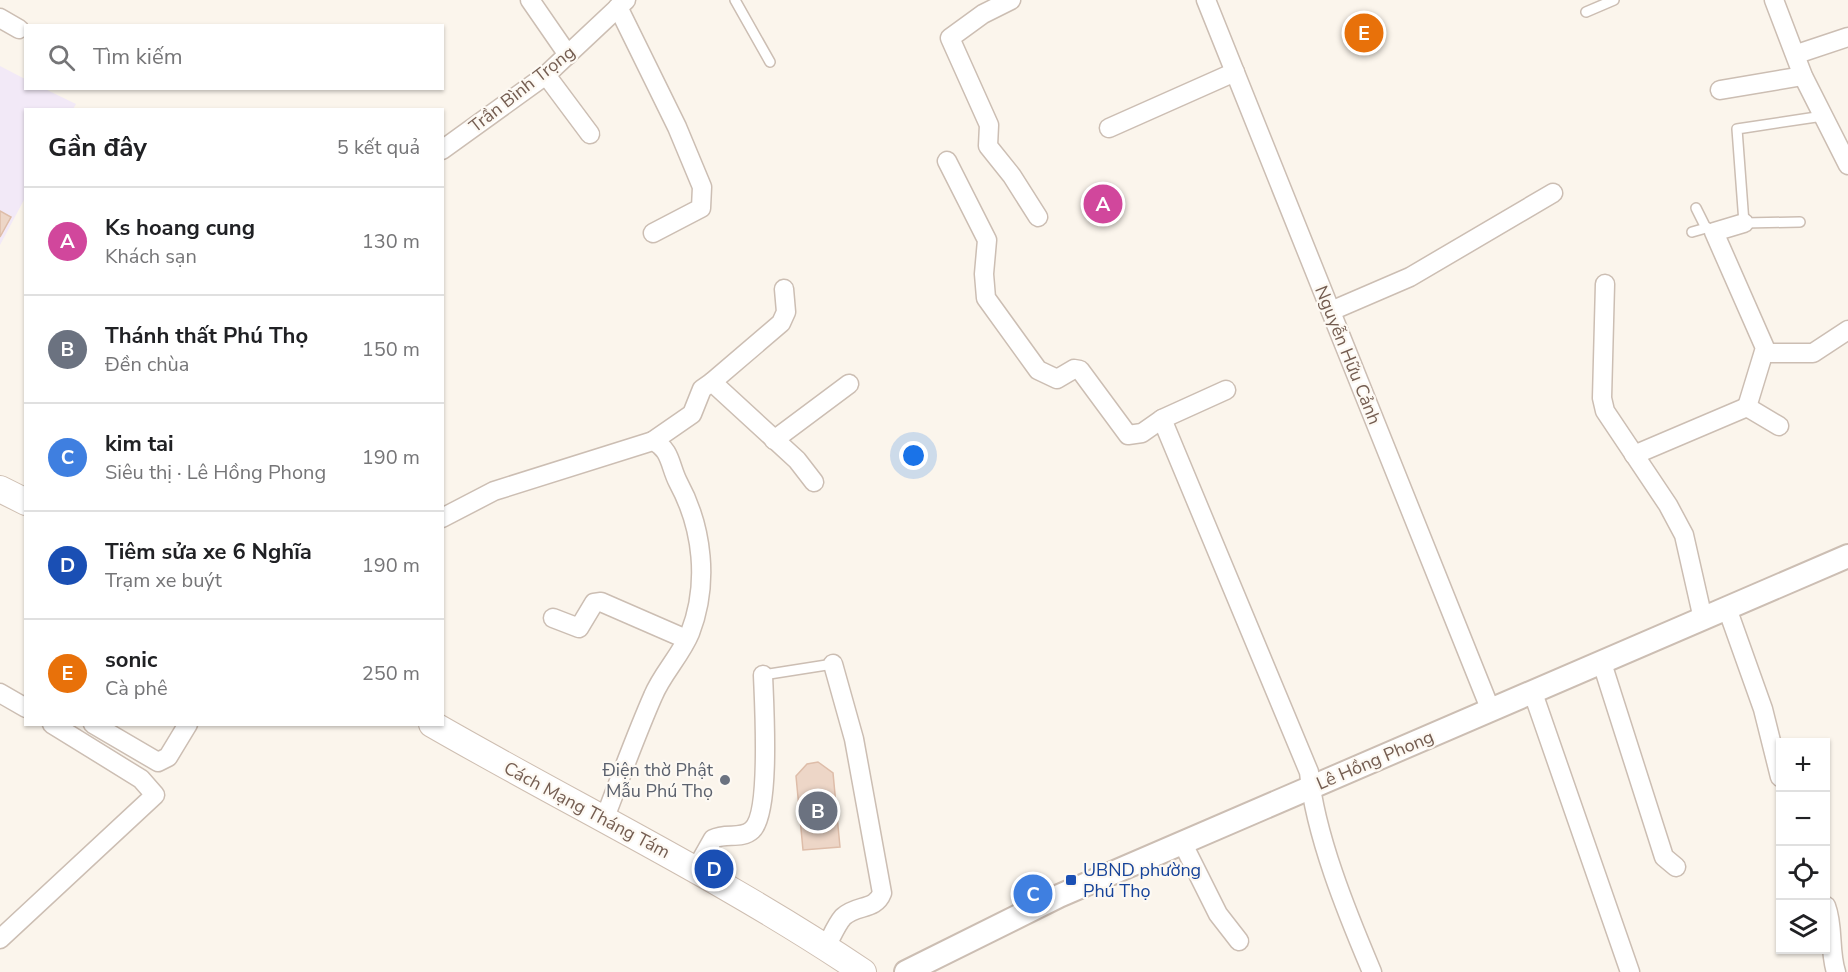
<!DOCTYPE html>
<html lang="vi">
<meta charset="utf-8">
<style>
body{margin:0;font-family:"Nunito Sans",sans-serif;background:#f2f2f2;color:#202124}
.controls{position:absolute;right:18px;bottom:18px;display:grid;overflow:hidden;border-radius:0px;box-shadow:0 2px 4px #0004}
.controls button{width:54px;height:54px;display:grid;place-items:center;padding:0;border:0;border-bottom:2px solid #e0e0e0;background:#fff;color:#202124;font:30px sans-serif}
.you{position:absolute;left:914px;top:456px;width:21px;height:21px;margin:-15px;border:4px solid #fff;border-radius:50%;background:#1a73e8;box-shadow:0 0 0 9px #1a73e833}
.badge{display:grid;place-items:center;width:39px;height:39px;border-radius:50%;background:#0f766e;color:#fff;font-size:20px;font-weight:700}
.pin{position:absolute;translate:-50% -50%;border:3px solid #fff;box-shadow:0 2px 6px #0006}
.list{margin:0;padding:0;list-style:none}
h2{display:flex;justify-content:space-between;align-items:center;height:78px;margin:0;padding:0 24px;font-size:26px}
h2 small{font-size:20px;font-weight:400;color:#757577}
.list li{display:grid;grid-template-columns:39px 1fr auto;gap:18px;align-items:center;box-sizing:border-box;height:108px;padding:0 24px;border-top:2px solid #e0e0e0}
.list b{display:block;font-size:22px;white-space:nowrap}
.list p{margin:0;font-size:20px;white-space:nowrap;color:#757577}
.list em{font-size:20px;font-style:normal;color:#757577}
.icon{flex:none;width:33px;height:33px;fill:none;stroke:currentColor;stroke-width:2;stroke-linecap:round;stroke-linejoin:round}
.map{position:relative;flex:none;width:1848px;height:972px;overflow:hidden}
.search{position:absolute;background:#fff;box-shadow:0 2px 4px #0004;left:24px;top:24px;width:420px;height:66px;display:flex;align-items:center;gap:15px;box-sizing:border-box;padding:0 21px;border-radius:0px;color:#757577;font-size:22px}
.panel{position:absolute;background:#fff;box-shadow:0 2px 4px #0004;left:24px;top:108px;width:420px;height:618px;border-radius:0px}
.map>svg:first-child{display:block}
</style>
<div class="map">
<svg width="1848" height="972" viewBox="0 0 1848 972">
<rect width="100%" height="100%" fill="#fbf5ec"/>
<path fill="#f2e9f7" d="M0 66 25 79 26 88 45 89 76 104 73 109 26 110 25 198 0 245Z"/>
<g fill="#edd6c7" stroke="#debda9" stroke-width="1.5">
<path d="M0 211 11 217 0 237Z"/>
<path d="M818 762 833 773 840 847 803 850 796 776 807 764Z"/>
</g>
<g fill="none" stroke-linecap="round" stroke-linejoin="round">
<g stroke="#ccbeb3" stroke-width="12">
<g id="service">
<path d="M735 0 770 62"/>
<path d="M1586 12 1614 0"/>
<path d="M1696 208 1705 226 1714 232"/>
<path d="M1800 222 1744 223 1737 129 1823 116"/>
<path d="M1692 232 1706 228"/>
<path d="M763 675 833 664"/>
</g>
</g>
<g stroke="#ccbeb3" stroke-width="21">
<g id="minor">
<path d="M530 0 568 55"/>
<path d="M1011 0 983 14 950 38 989 125 988 146 1012 176 1038 217"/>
<path d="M1206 0 1491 711"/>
<path d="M1774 0 1803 76 1848 165"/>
<path d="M618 7 677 127 702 187 701 208 653 233"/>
<path d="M0 18 19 29"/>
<path d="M1797 54 1848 37"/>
<path d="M546 75 590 134"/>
<path d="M1720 90 1803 76"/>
<path d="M1109 128 1235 72"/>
<path d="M442 150 546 75 626 0"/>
<path d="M947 161 987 240 984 274 986 298 1038 370 1057 379 1074 369 1080 370 1128 435 1142 433 1162 419 1309 772C1315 835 1347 913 1372 972"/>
<path d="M1744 223 1714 232 1765 348 1747 407"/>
<path d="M1605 284 1602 398 1605 411 1668 505 1684 535 1703 619"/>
<path d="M1331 311 1410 277 1553 193"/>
<path d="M1764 353H1813L1848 330"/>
<path d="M712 382 781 323 786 312 784 289"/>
<path d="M1162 419 1226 390"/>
<path d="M774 440 849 384"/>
<path d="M653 441 692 414 702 389 712 382 797 460 814 482"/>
<path d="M1634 455 1747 407 1779 426"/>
<path d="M442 518 494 491 653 441C671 449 670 467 678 482 703 528 709 584 690 633 681 655 662 674 653 696 635 737 620 779 604 820"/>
<path d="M1727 608 1763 709 1780 777"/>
<path d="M553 618 579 628 594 603 601 602 686 639"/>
<path d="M1602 663 1664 857 1676 867"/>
<path d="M0 693 26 708"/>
<path d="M1533 693 1630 972"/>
<path d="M93 724 158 762 168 757 188 724"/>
<path d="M1182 842 1218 914 1239 941"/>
<path d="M696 869 713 839C726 832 741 840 752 830 771 813 764 703 763 675"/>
<path d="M1826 906C1834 927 1829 950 1836 972"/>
<path d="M0 939 155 795 141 779 52 724"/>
<path d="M826 947C831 938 836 925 843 917 857 904 875 911 882 893L854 739 833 664"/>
</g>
</g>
<g stroke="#ccbeb3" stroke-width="26">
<path id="tertiary" d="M906 972 1059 896 1848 556"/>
</g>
<g stroke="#cebeb1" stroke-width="28">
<g id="secondary">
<path d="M0 489 26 502"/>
<path d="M432 724C576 807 725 879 863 972"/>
</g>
</g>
<use href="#service" stroke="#fff" stroke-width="9"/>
<use href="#minor" stroke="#fff" stroke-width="18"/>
<use href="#tertiary" stroke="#fff" stroke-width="22"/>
<use href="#secondary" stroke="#fff" stroke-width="26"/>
</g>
<circle fill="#6b7280" stroke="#fdf9f3" stroke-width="2" cx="725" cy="780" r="6"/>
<rect fill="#1a4fb4" stroke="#fdf9f3" stroke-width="2" x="1065" y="874" width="12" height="12" rx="3"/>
<g text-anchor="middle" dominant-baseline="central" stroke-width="4.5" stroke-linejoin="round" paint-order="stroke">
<g font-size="18" fill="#745d51" stroke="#fdf9f3">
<text transform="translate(522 89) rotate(-38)">Trần Bình Trọng</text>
<text transform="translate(1348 355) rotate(68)">Nguyễn Hữu Cảnh</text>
<text transform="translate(1375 760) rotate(-23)">Lê Hồng Phong</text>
<text transform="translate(587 810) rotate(28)">Cách Mạng Tháng Tám</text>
</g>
<g font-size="18" fill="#5b616d" stroke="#fdf9f3" text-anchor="end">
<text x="713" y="770">Điện thờ Phật<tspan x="713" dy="21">Mẫu Phú Thọ</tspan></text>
</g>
<g font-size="18" fill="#164399" stroke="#fdf9f3" text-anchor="start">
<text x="1083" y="870">UBND phường<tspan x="1083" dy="21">Phú Thọ</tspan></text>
</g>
</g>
</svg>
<div class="controls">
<button>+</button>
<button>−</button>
<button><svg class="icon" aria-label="locate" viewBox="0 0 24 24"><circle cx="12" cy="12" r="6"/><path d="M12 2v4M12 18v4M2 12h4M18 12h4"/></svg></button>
<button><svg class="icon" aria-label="layers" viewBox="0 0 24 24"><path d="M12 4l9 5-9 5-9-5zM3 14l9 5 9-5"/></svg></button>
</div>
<div class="you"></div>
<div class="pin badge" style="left:1103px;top:204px;background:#d1479c">A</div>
<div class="pin badge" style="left:818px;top:811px;background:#6b7280">B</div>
<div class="pin badge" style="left:1033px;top:894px;background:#3f7fe0">C</div>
<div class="pin badge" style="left:714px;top:869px;background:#1a4fb4">D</div>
<div class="pin badge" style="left:1364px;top:33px;background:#e8710a">E</div>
<div class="search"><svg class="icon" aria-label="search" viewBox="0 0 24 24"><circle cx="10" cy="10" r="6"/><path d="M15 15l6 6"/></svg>Tìm kiếm</div>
<section class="panel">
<h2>Gần đây<small>5 kết quả</small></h2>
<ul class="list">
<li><span class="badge" style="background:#d1479c">A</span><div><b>Ks hoang cung</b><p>Khách sạn</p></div><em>130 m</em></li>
<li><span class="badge" style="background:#6b7280">B</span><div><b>Thánh thất Phú Thọ</b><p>Đền chùa</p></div><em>150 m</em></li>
<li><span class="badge" style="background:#3f7fe0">C</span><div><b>kim tai</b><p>Siêu thị · Lê Hồng Phong</p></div><em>190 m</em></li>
<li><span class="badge" style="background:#1a4fb4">D</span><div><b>Tiêm sửa xe 6 Nghĩa</b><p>Trạm xe buýt</p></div><em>190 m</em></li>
<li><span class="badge" style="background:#e8710a">E</span><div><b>sonic</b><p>Cà phê</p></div><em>250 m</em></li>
</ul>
</section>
</div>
